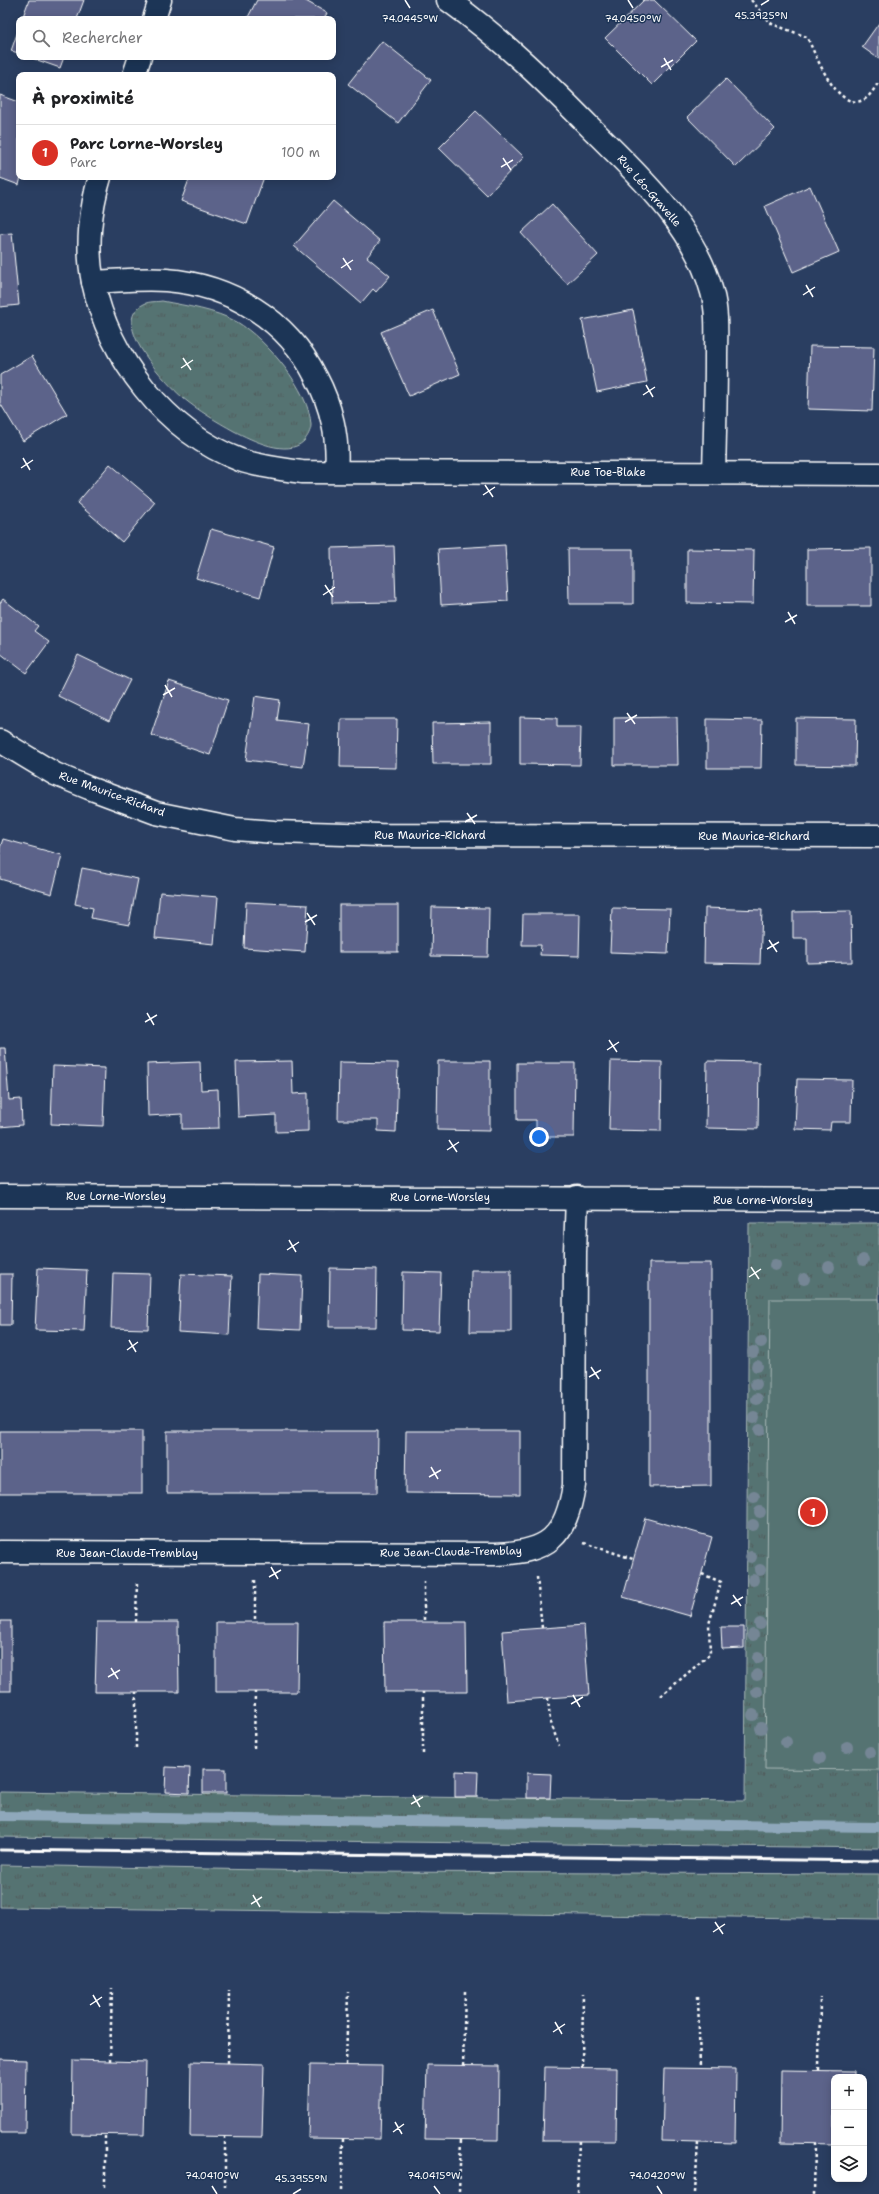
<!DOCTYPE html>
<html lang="fr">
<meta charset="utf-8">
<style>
body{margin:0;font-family:"Shantell Sans",sans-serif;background:#f2f2f2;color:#202124}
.controls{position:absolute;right:12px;bottom:12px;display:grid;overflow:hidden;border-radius:8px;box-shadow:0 2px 10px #0003}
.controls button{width:36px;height:36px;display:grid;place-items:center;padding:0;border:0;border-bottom:1px solid #e0e0e0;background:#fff;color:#202124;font:20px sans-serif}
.you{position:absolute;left:539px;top:1137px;width:14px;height:14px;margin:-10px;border:3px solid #fff;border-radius:50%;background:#1a73e8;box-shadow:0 0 0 6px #1a73e833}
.badge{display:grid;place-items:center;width:26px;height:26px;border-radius:50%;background:#d93025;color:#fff;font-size:13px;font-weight:700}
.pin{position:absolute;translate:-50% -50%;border:2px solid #fff;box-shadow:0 1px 4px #0006}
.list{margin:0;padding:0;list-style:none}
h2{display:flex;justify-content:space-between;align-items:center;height:52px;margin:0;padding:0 16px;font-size:17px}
h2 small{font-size:13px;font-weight:400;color:#757577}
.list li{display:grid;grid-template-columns:26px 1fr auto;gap:12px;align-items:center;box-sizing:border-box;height:56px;padding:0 16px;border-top:1px solid #e0e0e0}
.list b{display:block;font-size:15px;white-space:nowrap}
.list p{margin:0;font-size:13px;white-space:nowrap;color:#757577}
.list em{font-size:13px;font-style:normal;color:#757577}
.icon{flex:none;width:22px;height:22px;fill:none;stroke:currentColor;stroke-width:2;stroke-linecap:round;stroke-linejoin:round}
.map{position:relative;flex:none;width:879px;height:2194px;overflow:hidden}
.search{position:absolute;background:#fff;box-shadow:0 2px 10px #0003;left:16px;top:16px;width:320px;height:44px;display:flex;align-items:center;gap:10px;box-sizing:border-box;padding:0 14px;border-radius:8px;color:#757577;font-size:15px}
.panel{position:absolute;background:#fff;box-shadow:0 2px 10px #0003;left:16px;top:72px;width:320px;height:108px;border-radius:8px}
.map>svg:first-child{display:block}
</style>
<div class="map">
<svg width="879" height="2194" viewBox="0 0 879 2194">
<defs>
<pattern id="grass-tufts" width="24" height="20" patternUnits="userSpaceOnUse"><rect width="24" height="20" fill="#557372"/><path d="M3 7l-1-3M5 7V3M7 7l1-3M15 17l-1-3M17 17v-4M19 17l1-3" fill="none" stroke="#505c5b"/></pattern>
</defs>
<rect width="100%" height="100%" fill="#2a3e61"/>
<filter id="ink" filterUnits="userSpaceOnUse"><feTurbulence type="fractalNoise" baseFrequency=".025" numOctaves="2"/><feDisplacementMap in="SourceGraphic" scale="8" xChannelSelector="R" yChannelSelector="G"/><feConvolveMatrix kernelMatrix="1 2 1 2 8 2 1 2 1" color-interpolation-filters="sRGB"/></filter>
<g filter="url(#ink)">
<g fill="url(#grass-tufts)" stroke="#aab9b8">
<path d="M162 301C187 306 215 310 237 322 266 339 310 391 311 425 311 431 307 437 304 441 287 458 252 440 234 431 216 421 199 411 183 398 166 383 107 322 144 304 149 301 157 302 162 301Z"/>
<path d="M749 1223H879V1848L0 1837V1792L745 1801Z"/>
<path d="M0 1865 368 1872 879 1874V1919L0 1907Z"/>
</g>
<path fill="#557372" stroke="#aab9b8" d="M770 1299H879V1770L765 1769Z"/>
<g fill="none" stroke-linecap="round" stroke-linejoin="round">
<path stroke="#8fa8bb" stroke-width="10" d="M0 1816 879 1827"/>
</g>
<g fill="#5c648a" stroke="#fff">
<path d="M29 0H84L77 19H22Z"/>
<path d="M257 0H304L327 13 324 19H247Z"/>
<path d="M644 0H654L696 41 652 85 605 38Z"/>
<path d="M879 23V59L862 47Z"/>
<path d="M19 28V53L11 51Z"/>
<path d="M382 41 431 80 398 123 348 84Z"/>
<path d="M29 57H64L60 68Z"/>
<path d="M726 79 775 129 736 167 687 117Z"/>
<path d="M0 95 19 102V177H21L19 185 0 178Z"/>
<path d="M476 111 524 157 487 195 439 148Z"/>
<path d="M190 177H264L247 224 181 201Z"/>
<path d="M810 186 839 252 793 272 765 206Z"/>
<path d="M333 201 380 241 367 257 390 276 376 292 373 289 361 303 294 246Z"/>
<path d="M552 204 598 255 567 284 521 233Z"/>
<path d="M12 233 19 305 0 307V234Z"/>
<path d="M433 310 460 374 409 396 381 332Z"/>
<path d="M633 310 647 382 597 392 582 320Z"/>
<path d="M810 346 874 347 872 411 808 409Z"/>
<path d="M32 356 67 414 23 441 0 403V375Z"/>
<path d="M110 464 155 502 122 542 77 503Z"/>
<path d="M211 529 274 547 260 597 196 578Z"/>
<path d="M505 545 508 601 441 605 438 549Z"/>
<path d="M394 546 396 602 332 603 331 548Z"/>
<path d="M871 548V606H807V549Z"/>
<path d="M568 549H633V604H569Z"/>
<path d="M687 549 754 550 753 604 687 603Z"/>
<path d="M3 599 38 626 34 631 49 642 26 673 0 653V603Z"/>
<path d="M78 655 130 680 109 721 58 696Z"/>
<path d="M169 681 228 700 210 755 151 735Z"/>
<path d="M255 696 280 700 277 720 309 724 303 767 246 760Z"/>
<path d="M520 717 557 718V727H581L580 765 520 764Z"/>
<path d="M677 717 678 765H614V718Z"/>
<path d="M796 718 856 719 855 766 796 765Z"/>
<path d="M341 719H397L396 768 340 767Z"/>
<path d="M707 719 762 720 761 768H707Z"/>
<path d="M491 722V764H433L432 723Z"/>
<path d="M3 839 62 855 52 894 0 879V848Z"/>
<path d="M82 868 138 879 129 925 91 918 93 908 75 904Z"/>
<path d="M160 892 218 897 214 944 155 938Z"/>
<path d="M246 902 308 905 305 952 244 948Z"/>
<rect x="339" y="905" width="59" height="47"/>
<path d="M432 907 489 908 488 957 431 956Z"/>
<path d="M612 908 670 909 668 954 610 952Z"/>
<path d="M705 908 762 910 760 964 704 963Z"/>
<path d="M851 911 852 962 807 963V938H793V912Z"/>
<path d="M523 914H580L579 956 540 955 541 945H522Z"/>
<path d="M0 1048H5L9 1100 21 1099 22 1125 0 1127Z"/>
<path d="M292 1061 293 1094 308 1093V1131L276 1132V1115L238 1117 236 1062Z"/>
<path d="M438 1061H490V1131L437 1130Z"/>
<path d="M611 1061 662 1062 661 1131 609 1130Z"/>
<path d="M707 1061 759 1062 758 1129 706 1128Z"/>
<path d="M200 1062 201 1090 218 1089 219 1128 182 1129V1114L148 1116 147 1064Z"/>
<path d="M339 1062 398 1063 396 1132 378 1131V1120H338Z"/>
<path d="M517 1063H575L574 1137H536V1120H517Z"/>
<path d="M53 1066 105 1068 103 1126 51 1124Z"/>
<path d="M797 1079 852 1080 851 1122H831L830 1130 795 1129Z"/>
<path d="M649 1263H711V1486L649 1487Z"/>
<path d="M38 1268 87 1270 84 1331 35 1330Z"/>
<path d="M330 1268 377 1269 376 1327H329Z"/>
<path d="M471 1270H511V1332H470Z"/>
<path d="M403 1272 441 1273 439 1331 402 1330Z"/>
<path d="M113 1273 150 1274 148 1329 111 1328Z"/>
<path d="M0 1274H12L11 1325H0Z"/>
<path d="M181 1274 232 1276 229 1335 178 1332Z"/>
<path d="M258 1274 302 1276 300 1330 256 1328Z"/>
<rect x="0" y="1431" width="142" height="62"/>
<path d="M167 1431H378L377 1493H167Z"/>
<path d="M406 1431H520V1494L405 1493Z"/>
<path d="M645 1518 712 1537 690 1616 623 1597Z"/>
<rect x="0" y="1621" width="11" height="70"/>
<path d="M97 1622H178L179 1692H95Z"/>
<path d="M216 1622H298L297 1692H216Z"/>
<path d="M384 1622H466L467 1692H385Z"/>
<path d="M584 1625 589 1695 507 1701 502 1631Z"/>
<path d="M721 1627H744V1648L722 1649Z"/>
<path d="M166 1767 190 1768 189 1793 165 1792Z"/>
<rect x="203" y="1769" width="23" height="24"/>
<path d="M455 1771 478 1772 477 1797H455Z"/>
<path d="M527 1773 551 1774 550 1798H527Z"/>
<path d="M0 2059 26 2060 25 2133H0Z"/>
<path d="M73 2060 146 2062 144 2135 72 2134Z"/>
<path d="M191 2062 264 2064 262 2137 190 2136Z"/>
<path d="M310 2065 382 2066 380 2139 308 2138Z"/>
<path d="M427 2065 499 2066 498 2140 425 2139Z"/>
<path d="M545 2067 617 2068 616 2141H543Z"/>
<path d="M664 2068 736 2069 735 2143 662 2141Z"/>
<path d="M781 2070 854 2071V2077H834V2144L780 2143Z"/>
</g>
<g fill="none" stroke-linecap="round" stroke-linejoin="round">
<g stroke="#fff" stroke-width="25">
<g id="minor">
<path d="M448 0C501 38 547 83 592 129 639 176 694 225 712 292 718 313 716 336 716 358 716 396 715 434 714 473"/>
<path d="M154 19 160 0"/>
<path d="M134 75 140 57"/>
<path d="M100 177C90 209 86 249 93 282 109 358 166 432 240 460 260 467 281 469 302 472L879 474"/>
<path d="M93 282C117 281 141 278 166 280 230 285 287 319 316 377 331 405 339 439 336 470"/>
<path d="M0 741 55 774 89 788 156 813 235 829 274 832 380 835 879 836"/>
<path d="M0 1196 879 1200"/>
<path d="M0 1552 495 1554C548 1552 566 1538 574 1485L575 1252 577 1197"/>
</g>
</g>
<g stroke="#fff" stroke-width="2.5" stroke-dasharray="3 3" stroke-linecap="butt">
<path d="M751 0 772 24 807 37C816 55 838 115 865 99 871 95 875 87 879 82"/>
<path d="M584 1543 633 1559"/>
<path d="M537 1577 542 1628"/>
<path d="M255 1580V1622"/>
<path d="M424 1581V1622"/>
<path d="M136 1622 137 1581"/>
<path d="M661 1696 710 1654 709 1624 721 1582 702 1574"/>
<path d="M548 1698 550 1720 559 1746"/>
<path d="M136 1748V1692"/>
<path d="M254 1748 255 1692"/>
<path d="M423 1754V1692"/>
<path d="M698 1996 700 2068"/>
<path d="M110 2061 112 1988"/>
<path d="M228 2063 229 1990"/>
<path d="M346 2065 348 1992"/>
<path d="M463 2066 465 1991"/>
<path d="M582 2067 583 1994"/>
<path d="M819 2070 820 1997"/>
<path d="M225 2136V2188"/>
<path d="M105 2187V2134"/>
<path d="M342 2190 343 2139"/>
<path d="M459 2191 461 2139"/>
<path d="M577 2192 579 2141"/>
<path d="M695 2193 698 2142"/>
<path d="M814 2194 815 2144"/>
</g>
<use href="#minor" stroke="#1d3557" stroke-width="22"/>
<path stroke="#fff" stroke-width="3" d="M0 1850 879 1861"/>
</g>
<g fill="#758695">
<circle cx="863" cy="1260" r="6"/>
<circle cx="775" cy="1265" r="6"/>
<circle cx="829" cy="1267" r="6"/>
<circle cx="804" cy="1279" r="6"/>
<circle cx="761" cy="1342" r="6"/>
<circle cx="753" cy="1352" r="6"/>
<circle cx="757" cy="1366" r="6"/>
<circle cx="756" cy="1384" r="6"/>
<circle cx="757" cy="1399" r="6"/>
<circle cx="754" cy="1418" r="6"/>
<circle cx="760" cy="1430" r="6"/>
<circle cx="754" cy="1497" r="6"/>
<circle cx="760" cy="1512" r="6"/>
<circle cx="753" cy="1525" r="6"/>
<circle cx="751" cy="1557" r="6"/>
<circle cx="760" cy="1570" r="6"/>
<circle cx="753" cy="1580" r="6"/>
<circle cx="760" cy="1624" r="6"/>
<circle cx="753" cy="1635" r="6"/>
<circle cx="758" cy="1658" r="6"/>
<circle cx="757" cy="1675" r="6"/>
<circle cx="757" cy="1692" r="6"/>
<circle cx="753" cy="1715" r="6"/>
<circle cx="761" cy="1728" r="6"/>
<circle cx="786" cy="1742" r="6"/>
<circle cx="847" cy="1747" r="6"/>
<circle cx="870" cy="1752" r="6"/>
<circle cx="820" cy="1758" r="6"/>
</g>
</g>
<path fill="none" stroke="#fff" stroke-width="1.5" d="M405 0 410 8M628 0 633 8M761 5 769 0M664 58 671 70M661 67 673 60M503 158 511 170M501 167 513 160M343 258 351 270M341 268 353 260M806 285 813 297M803 295 815 287M183 358 191 370M181 368 193 360M646 385 653 397M643 395 655 387M23 458 30 470M21 468 33 460M485 485 493 497M483 495 495 487M325 585 333 597M323 595 335 587M788 612 795 624M785 622 797 615M165 685 172 697M163 695 175 688M627 713 635 724M625 722 637 715M467 813 475 824M465 822 477 815M307 913 315 925M305 922 317 915M769 940 777 952M767 949 779 942M147 1013 154 1025M145 1022 157 1015M609 1040 617 1052M607 1050 619 1042M449 1140 457 1152M447 1150 459 1142M289 1240 296 1252M287 1250 299 1242M751 1267 759 1279M749 1277 761 1269M129 1340 136 1352M127 1350 138 1342M591 1367 599 1379M589 1377 601 1370M431 1467 438 1479M429 1477 441 1470M271 1567 278 1579M269 1577 281 1570M733 1595 741 1606M731 1604 743 1597M111 1668 118 1679M108 1677 120 1670M573 1695 580 1707M571 1704 583 1697M413 1795 420 1807M411 1804 423 1797M253 1895 260 1907M251 1904 262 1897M715 1922 723 1934M713 1932 725 1924M93 1995 100 2007M90 2005 102 1997M555 2022 562 2034M553 2032 565 2024M395 2122 402 2134M393 2132 404 2124M212 2186 217 2194M434 2186 440 2194M657 2186 662 2194M293 2194 301 2189"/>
<g text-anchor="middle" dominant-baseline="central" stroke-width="3" stroke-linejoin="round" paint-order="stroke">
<g font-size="11" fill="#fff" stroke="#1d3557">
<text transform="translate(649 191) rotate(49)">Rue Léo-Gravelle</text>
<text x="608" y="472">Rue Toe-Blake</text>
<text transform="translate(112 794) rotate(20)">Rue Maurice-Richard</text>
<text x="430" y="835">Rue Maurice-Richard</text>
<text x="754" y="836">Rue Maurice-Richard</text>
<text x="116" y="1196">Rue Lorne-Worsley</text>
<text x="440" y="1197">Rue Lorne-Worsley</text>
<text x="763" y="1200">Rue Lorne-Worsley</text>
<text transform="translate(451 1552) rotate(-1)">Rue Jean-Claude-Tremblay</text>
<text x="127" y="1553">Rue Jean-Claude-Tremblay</text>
</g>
</g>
<g font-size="10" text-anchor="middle" fill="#fff" stroke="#1d3557" stroke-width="3" stroke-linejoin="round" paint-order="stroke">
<text x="761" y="19">45.3925°N</text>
<text x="410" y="22">74.0445°W</text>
<text x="633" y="22">74.0450°W</text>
<text x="212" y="2179">74.0410°W</text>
<text x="434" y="2179">74.0415°W</text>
<text x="657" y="2179">74.0420°W</text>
<text x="301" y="2182">45.3955°N</text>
</g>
</svg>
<div class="controls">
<button>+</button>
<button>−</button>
<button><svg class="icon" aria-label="layers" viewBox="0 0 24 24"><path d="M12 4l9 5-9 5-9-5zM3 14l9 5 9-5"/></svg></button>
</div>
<div class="you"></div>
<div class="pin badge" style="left:813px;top:1512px">1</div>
<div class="search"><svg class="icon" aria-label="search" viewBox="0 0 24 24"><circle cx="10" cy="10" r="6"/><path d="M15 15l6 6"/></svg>Rechercher</div>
<section class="panel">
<h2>À proximité<small></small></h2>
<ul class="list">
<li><span class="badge">1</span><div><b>Parc Lorne-Worsley</b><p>Parc</p></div><em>100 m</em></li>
</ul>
</section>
</div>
